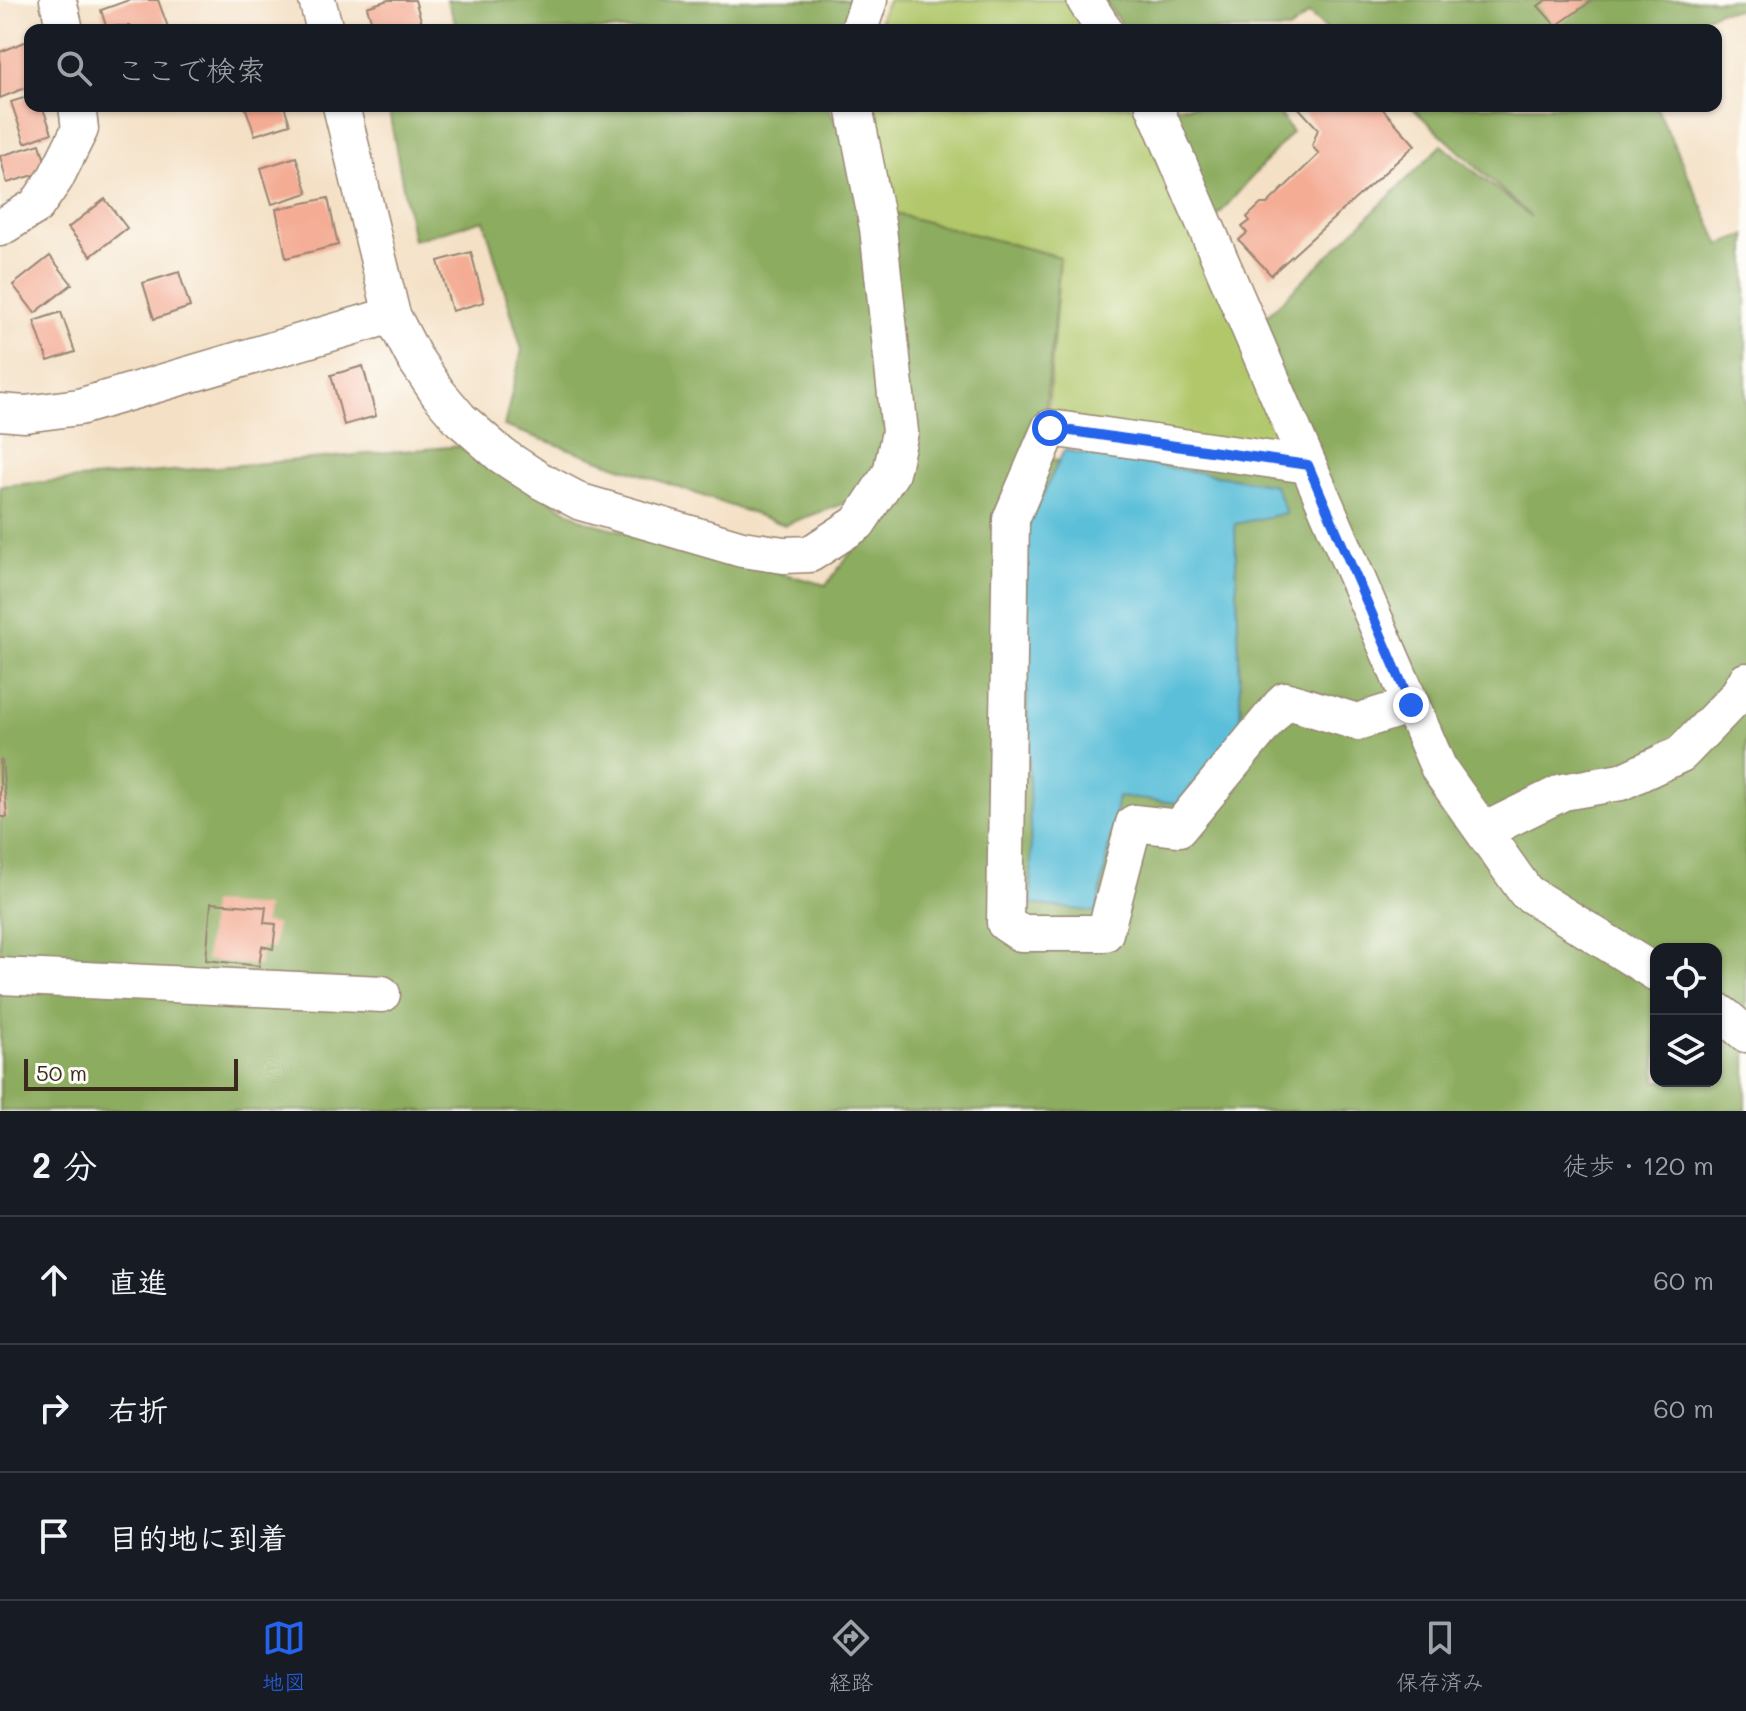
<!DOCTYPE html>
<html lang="ja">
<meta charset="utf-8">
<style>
body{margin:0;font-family:Mali,"Klee One",sans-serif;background:#242831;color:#f1f3f6}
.controls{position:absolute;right:24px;bottom:24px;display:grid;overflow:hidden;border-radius:16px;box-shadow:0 2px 6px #0004}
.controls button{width:72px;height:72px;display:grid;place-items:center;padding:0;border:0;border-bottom:2px solid #363941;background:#171b24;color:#f1f3f6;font:40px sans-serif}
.scale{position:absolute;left:24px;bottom:20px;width:214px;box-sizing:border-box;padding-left:8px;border:4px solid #3b2a1e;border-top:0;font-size:22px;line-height:28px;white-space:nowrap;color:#3b2a1e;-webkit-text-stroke:6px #fdfcf7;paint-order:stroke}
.stop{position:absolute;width:24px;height:24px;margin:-18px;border:6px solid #2563eb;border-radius:50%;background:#fff}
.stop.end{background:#2563eb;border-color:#fff;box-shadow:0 2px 8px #0008}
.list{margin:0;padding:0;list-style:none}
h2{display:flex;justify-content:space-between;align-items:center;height:104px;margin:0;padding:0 32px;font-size:34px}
h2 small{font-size:26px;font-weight:400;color:#9ea1a6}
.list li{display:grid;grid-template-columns:52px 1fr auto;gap:24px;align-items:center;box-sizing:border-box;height:128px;padding:0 32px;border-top:2px solid #363941}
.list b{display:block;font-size:30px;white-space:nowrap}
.list em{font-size:26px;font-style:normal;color:#9ea1a6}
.icon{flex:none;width:44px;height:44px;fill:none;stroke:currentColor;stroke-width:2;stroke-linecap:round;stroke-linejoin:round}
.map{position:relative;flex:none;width:1746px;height:1111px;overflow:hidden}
.search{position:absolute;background:#171b24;box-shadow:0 2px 6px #0004;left:24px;right:24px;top:24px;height:88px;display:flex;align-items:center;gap:20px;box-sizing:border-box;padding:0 28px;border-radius:16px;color:#9ea1a6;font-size:30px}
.sheet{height:488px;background:#171b24}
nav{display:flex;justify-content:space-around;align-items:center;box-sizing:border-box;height:112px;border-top:2px solid #363941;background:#171b24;font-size:22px;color:#9ea1a6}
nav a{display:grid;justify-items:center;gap:4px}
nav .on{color:#2563eb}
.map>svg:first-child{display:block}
</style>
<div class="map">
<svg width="1746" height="1111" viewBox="0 0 1746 1111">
<rect width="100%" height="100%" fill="#fdfcf7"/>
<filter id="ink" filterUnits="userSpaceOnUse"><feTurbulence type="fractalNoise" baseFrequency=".0125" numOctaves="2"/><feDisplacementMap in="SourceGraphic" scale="16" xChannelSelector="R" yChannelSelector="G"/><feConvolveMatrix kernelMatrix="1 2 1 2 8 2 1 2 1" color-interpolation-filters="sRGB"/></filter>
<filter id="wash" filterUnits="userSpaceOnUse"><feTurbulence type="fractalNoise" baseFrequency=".006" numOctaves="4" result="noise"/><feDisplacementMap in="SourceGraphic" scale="32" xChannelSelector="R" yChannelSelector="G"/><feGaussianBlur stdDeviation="1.8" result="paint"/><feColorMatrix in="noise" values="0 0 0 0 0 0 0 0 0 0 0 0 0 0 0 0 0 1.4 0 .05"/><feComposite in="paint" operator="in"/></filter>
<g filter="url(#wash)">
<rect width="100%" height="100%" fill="#f4e0c5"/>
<g fill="#b1c76b" stroke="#767844" stroke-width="2">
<path d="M889 0H1084L1104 30H879L881 15Z"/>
<path d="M875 106H1146L1308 465 1046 436 1060 257 877 209Z"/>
</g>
<g fill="#8cac5f" stroke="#646b3e" stroke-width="2" fill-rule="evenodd">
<path d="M447 0H853L844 30H458Z"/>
<path d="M1104 0H1746V10L1719 11 1678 30H1327L1309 14 1289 30H1125Z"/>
<path d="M388 106H828L877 209 1060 257 1044 424 1030 459 1308 465 1257 325 1442 145 1531 217 1410 106H1656L1720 245 1746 235V1111H0V486L460 446 585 521 826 585 905 481 785 525 504 426 522 350 484 220 413 240ZM1656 949H1716V1081H1656Z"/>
<path d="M1164 106H1274L1292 132 1213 221Z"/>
</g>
<path fill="#5bbfd9" stroke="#4b747c" stroke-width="2" d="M1064 450 1275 485 1286 513 1235 524 1241 724 1178 803 1118 797 1097 912 1032 904 1023 537Z"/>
<g id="blocks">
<g fill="#f4ac94">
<path d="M129 0H158L169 30H133L131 26H106L101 10Z"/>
<path d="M388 0H415L424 30H374L367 7Z"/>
<path d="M1546 0H1593L1556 26 1538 6Z"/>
<path d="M30 40V86L0 98V52Z"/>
<path d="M30 96V106H42L52 133 25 143 11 102Z"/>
<path d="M245 106H284L290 124 255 135Z"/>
<path d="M1297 106H1380L1415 145 1271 275 1239 240 1247 233 1242 227 1250 221 1247 217 1261 204H1267L1319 154 1312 146 1318 129Z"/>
<path d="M40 144 48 171 7 183 0 156Z"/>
<path d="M296 157 308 193 272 204 261 168Z"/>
<path d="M328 198 338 245 286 258 276 209Z"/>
<path d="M105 199 127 228 91 256 68 228Z"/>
<path d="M471 252 484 302 452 311 438 261Z"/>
<path d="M50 256 72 284 35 313 13 285Z"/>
<path d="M179 272 190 307 154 319 143 283Z"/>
<path d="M61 312 75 352 48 361 34 321Z"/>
<path d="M363 366 376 416 344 425 331 375Z"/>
<path d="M0 760H2L7 817H0Z"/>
<path d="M211 903 266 907 264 923 276 924 273 949 262 946 259 966 206 960Z"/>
</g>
</g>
</g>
<g filter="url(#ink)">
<use href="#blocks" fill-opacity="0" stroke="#988572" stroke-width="2"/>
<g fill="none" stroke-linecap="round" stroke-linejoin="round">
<g stroke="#988572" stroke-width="39">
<g id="minor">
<path d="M58 0 65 30"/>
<path d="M317 0 325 30"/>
<path d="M1085 0 1104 30"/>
<path d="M859 30 869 0"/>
<path d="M341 106 392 315 414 357 438 393 460 419 501 455 541 481 581 502 742 549 784 555 810 554 858 523 891 473 900 432 878 228 854 106"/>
<path d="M1154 106 1439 769 1526 892 1656 973"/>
<path d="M0 228 36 206 55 179 80 129 77 106"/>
<path d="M0 412 25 414 79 407 392 315"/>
<path d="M1308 465 1050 428 1011 519 1005 923 1020 933H1105L1134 823 1179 828 1285 700 1357 722 1411 705"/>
<path d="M1484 831 1563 792 1621 782 1681 754 1737 696 1746 681"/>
<path d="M0 976 382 994"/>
<path d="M1716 1010 1726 1017 1746 1034"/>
</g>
</g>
<use href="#minor" stroke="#fff" stroke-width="36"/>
</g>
</g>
<g fill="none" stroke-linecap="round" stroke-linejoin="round" filter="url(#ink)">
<path stroke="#2563eb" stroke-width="10" d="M1050 428 1308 465 1411 705"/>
</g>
</svg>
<div class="controls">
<button><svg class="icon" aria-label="locate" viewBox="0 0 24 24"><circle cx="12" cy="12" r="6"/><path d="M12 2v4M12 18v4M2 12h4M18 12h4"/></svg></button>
<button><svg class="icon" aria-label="layers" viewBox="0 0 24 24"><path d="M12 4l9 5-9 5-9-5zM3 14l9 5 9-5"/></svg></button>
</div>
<div class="scale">50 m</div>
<div class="stop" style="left:1050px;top:428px"></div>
<div class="stop end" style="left:1411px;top:705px"></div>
<div class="search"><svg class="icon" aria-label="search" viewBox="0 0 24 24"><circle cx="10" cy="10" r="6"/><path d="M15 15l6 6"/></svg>ここで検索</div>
</div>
<section class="sheet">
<h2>2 分<small>徒歩 · 120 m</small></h2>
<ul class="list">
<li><svg class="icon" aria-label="ahead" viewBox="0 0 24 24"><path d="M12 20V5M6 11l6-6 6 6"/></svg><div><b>直進</b></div><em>60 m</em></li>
<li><svg class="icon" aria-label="right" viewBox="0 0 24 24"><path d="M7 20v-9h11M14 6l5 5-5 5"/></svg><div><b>右折</b></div><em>60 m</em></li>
<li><svg class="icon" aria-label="arrive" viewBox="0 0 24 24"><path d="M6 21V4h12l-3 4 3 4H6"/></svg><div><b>目的地に到着</b></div></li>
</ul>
</section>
<nav>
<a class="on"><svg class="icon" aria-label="map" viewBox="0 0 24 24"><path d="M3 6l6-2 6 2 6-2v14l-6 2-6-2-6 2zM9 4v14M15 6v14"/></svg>地図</a>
<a><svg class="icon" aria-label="directions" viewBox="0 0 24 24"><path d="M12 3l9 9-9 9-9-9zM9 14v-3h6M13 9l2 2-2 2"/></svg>経路</a>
<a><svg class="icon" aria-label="saved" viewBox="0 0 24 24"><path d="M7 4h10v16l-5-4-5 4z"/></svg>保存済み</a>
</nav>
